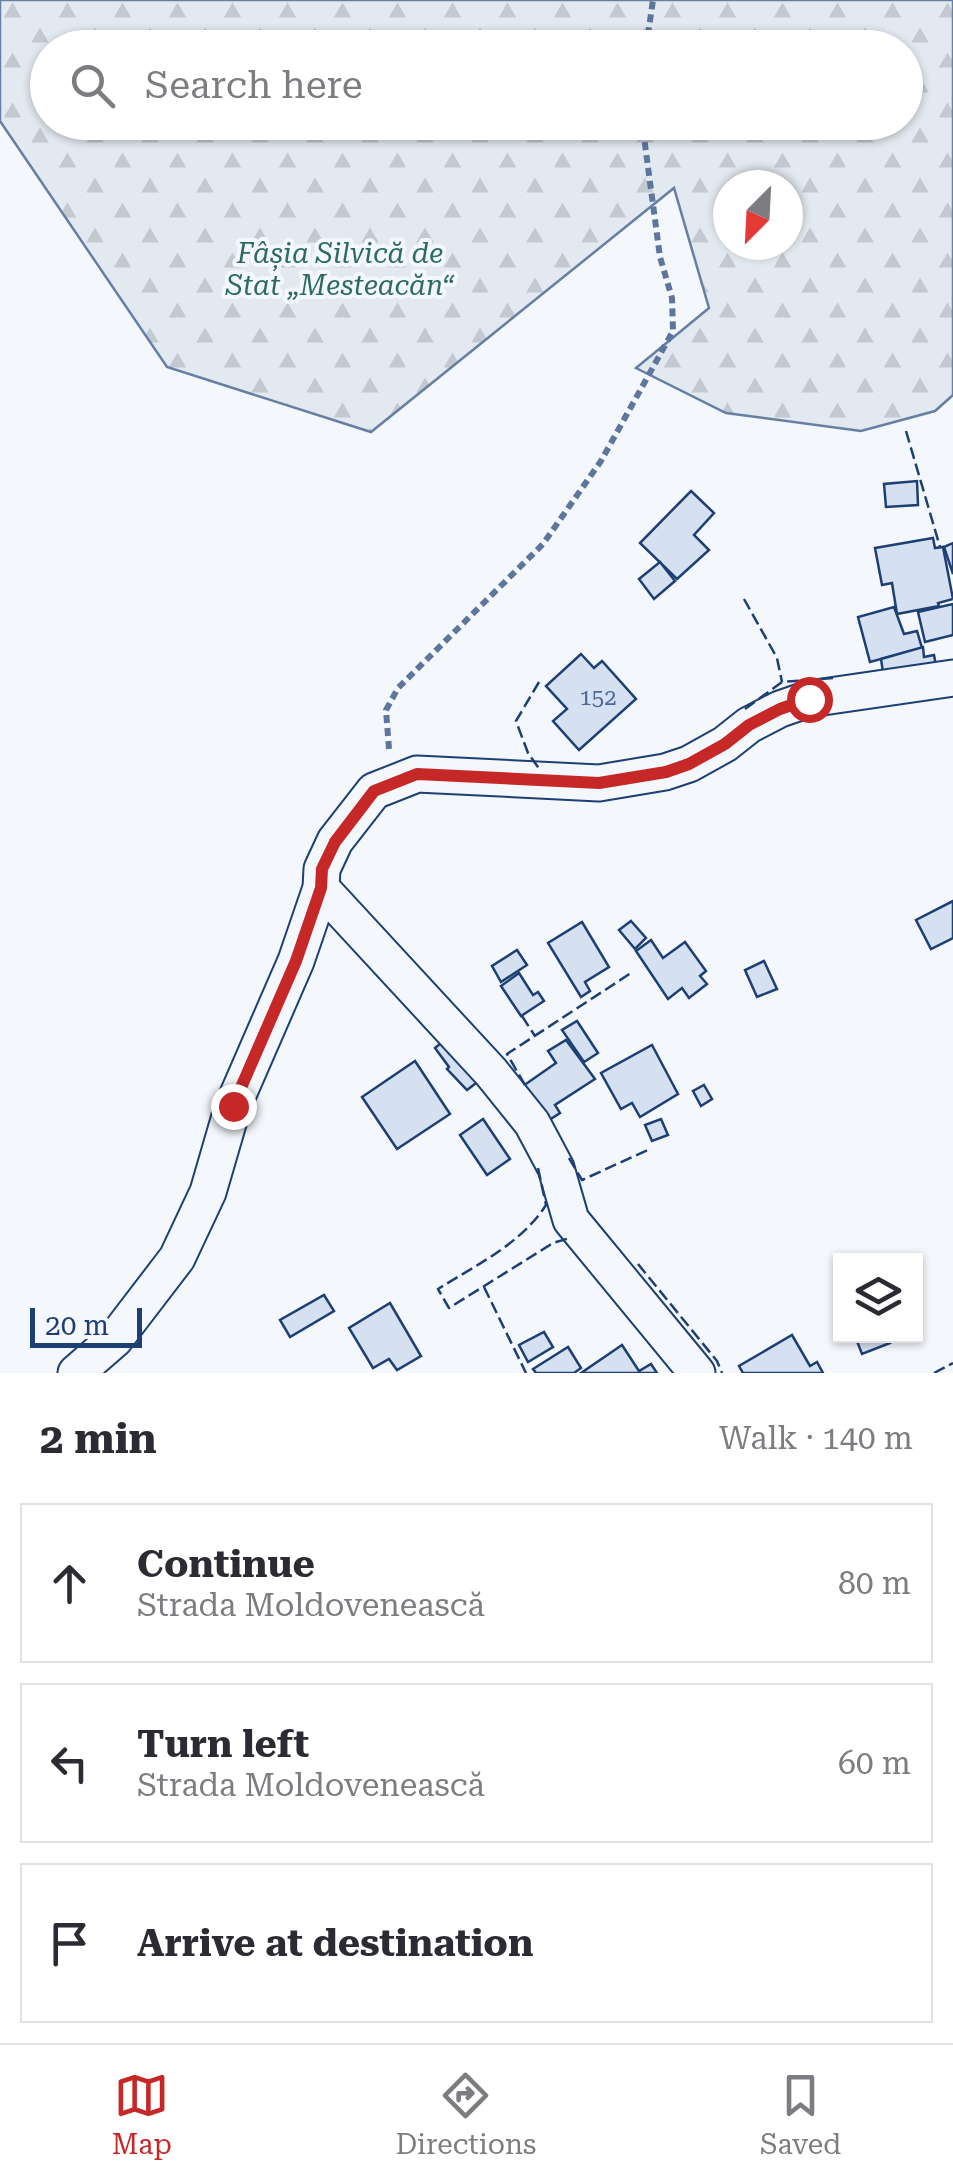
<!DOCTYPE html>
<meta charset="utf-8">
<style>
body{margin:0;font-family:"Roboto Serif",serif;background:#f2f2f3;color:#2b2b33}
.controls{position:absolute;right:30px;bottom:30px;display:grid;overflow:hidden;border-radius:0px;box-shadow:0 2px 8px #0004}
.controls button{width:90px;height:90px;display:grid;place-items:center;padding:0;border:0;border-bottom:2px solid #e1e1e2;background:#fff;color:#2b2b33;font:50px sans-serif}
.compass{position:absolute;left:713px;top:170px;width:90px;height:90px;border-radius:50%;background:#fff;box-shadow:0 2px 8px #0004;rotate:204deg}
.scale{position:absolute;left:30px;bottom:25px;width:112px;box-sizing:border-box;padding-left:10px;border:5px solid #1d3f73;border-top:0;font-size:28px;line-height:35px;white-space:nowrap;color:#1d3f73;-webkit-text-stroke:8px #f4f7fb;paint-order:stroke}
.stop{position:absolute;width:30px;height:30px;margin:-22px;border:8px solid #c62828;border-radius:50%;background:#fff}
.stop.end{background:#c62828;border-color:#fff;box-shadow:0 2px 10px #0008}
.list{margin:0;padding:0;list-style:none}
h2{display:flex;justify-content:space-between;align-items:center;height:130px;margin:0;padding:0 40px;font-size:42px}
h2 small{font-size:32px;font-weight:400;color:#7c7c81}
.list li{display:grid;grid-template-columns:65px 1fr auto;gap:30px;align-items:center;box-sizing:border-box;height:160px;margin:0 20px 20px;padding:0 20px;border:2px solid #e1e1e2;border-radius:0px}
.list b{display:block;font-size:38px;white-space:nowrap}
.list p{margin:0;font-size:32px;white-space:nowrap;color:#7c7c81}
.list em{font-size:32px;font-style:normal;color:#7c7c81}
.icon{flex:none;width:55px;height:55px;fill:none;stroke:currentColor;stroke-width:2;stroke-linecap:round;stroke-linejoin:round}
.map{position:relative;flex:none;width:953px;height:1373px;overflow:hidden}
.search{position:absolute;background:#fff;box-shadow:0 2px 8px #0004;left:30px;right:30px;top:30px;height:110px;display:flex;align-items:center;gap:25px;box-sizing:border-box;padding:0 35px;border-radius:55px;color:#7c7c81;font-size:38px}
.sheet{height:670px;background:#fff}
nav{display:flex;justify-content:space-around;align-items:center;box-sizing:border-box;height:140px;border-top:2px solid #e1e1e2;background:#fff;font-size:28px;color:#7c7c81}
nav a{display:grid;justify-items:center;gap:5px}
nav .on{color:#c62828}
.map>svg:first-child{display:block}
</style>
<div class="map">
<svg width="953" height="1373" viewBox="0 0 953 1373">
<defs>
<pattern id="forest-firs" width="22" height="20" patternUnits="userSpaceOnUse" patternTransform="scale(2.5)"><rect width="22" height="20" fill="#e3e9f0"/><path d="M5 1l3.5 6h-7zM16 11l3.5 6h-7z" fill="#c2c9d1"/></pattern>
</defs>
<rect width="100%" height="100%" fill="#f4f7fb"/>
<path fill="url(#forest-firs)" stroke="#687fa3" stroke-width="2.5" fill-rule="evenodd" d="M0 0H953V395L935 411 861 431 726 413 636 368 709 308 674 188 371 432 167 367 0 121ZM48 48H906V122H48ZM728 185H788V245H728Z"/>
<g fill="#d5e0f0" stroke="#1d3f73" stroke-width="2.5">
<path d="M917 481 918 505 886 507 884 484Z"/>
<path d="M691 491 714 513 694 535 709 550 677 579 640 543Z"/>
<path d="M933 538 935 548 943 547 953 599 938 603 939 606 897 614 892 583 882 585 875 548Z"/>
<path d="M953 543V574L944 547Z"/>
<path d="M660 562 675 581 654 599 639 579Z"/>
<path d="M953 604V635L925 642 918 612Z"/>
<path d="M894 607 904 634 917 631 922 648 870 662 858 617Z"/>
<path d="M923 647 924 657 934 655 937 671 884 679 881 659Z"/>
<path d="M581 654 594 668 602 661 636 699 579 750 553 721 567 709 546 686Z"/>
<path d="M953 901V938L931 949 916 920Z"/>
<path d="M631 921 646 938 635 949 619 930Z"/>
<path d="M582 922 609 967 585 982 590 991 581 997 548 943Z"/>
<path d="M651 940 663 958 685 942 706 971 700 976 707 984 689 998 682 988 668 999 636 951Z"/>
<path d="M517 950 527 965 501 982 492 966Z"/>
<path d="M764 961 777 989 757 997 745 970Z"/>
<path d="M519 973 533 995 538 992 544 1001 521 1016 501 986Z"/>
<path d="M577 1021 598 1053 584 1062 562 1030Z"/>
<path d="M447 1038 480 1080 467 1090 447 1069 449 1067 435 1048Z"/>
<path d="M566 1040 595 1079 555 1105 560 1113 546 1122 523 1086 556 1063 548 1051Z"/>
<path d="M652 1045 678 1094 640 1117 632 1103 621 1109 601 1073Z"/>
<path d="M415 1061 450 1114 397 1149 362 1097Z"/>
<path d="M704 1085 712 1099 701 1106 693 1091Z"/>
<path d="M483 1119 510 1159 487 1175 460 1135Z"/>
<path d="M661 1119 668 1135 652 1141 645 1125Z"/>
<path d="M324 1295 334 1311 290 1337 280 1320Z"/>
<path d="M390 1303 421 1356 397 1370 389 1359 373 1368 349 1328Z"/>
<path d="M544 1332 553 1347 528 1362 519 1345Z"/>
<path d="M792 1335 810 1366 817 1362 823 1373H743L739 1366Z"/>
<path d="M855 1336H887L890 1343 862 1354Z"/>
<path d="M622 1345 639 1371 651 1364 657 1373H581Z"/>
<path d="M568 1347 581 1368 574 1373H536L533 1369Z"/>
</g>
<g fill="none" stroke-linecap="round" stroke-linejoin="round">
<g stroke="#1d3f73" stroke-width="39">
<g id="street">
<path d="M321 888 491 1072 532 1123 556 1168 571 1220 697 1373"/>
<path d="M76 1373 115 1339 177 1258 208 1192 233 1106 296 961 321 888 322 869 335 841 374 791 417 774 599 783 665 772 689 764 725 744 749 725 780 709 809 699 953 678"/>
</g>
</g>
<g stroke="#5e769c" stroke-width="6" stroke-dasharray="8 5" stroke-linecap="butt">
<path d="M646 48 653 0"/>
<path d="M389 749 386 710 398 688 543 544 601 461 673 331 672 298 660 257 642 122"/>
</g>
<use href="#street" stroke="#f4f7fb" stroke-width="35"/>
<g stroke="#1d3f73" stroke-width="2.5" stroke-dasharray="12 5" stroke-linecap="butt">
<path d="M906 431 940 547"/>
<path d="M744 599 777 658 782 682"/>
<path d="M539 682 516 721 528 753 540 770"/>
<path d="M745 709 782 682 834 678"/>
<path d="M522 1016 535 1036"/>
<path d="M525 1085 507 1054 631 973"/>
<path d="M569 1158 582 1180 650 1149"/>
<path d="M538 1168 546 1205C521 1244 476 1265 438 1289L449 1308 553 1243 570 1238"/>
<path d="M638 1264 717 1361 722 1373"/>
<path d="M484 1287 526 1373"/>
<path d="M934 1373 953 1363"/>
</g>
</g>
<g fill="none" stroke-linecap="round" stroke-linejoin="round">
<path stroke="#c62828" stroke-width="12" d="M233 1106 296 961 321 888 322 869 335 842 374 791 417 774 599 783 666 772 689 764 725 744 749 725 780 709 809 699"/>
</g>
<g text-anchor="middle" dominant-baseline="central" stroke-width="8" stroke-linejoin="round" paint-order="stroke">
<g font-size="22" fill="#4b6792">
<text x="598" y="697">152</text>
</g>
<g font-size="28" font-style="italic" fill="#2c6c60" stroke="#f4f7fb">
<text x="340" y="253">Fâșia Silvică de<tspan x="340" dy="32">Stat „Mesteacăn“</tspan></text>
</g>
</g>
</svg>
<div class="controls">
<button><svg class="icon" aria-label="layers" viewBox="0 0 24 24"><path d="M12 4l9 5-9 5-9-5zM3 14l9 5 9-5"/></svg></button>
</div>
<svg class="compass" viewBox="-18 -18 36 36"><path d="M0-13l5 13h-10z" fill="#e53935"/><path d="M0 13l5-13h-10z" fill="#7c7c81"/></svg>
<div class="scale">20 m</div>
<div class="stop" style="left:809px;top:699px"></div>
<div class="stop end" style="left:233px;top:1106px"></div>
<div class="search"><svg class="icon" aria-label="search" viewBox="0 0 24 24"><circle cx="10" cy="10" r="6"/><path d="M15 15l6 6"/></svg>Search here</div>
</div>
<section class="sheet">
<h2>2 min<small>Walk · 140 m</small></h2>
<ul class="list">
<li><svg class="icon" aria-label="ahead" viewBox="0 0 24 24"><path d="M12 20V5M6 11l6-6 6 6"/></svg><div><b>Continue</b><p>Strada Moldovenească</p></div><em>80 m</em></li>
<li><svg class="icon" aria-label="left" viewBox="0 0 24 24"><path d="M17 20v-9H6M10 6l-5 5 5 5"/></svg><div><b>Turn left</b><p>Strada Moldovenească</p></div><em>60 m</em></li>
<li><svg class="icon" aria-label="arrive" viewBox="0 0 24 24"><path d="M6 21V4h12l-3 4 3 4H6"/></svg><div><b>Arrive at destination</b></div></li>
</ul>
</section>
<nav>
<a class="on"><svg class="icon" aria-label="map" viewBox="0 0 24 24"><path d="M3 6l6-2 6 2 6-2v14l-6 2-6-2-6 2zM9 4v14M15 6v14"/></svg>Map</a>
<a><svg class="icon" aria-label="directions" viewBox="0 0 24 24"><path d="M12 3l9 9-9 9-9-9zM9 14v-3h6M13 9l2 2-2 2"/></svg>Directions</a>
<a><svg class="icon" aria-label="saved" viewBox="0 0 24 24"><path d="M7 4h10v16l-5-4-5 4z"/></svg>Saved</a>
</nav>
